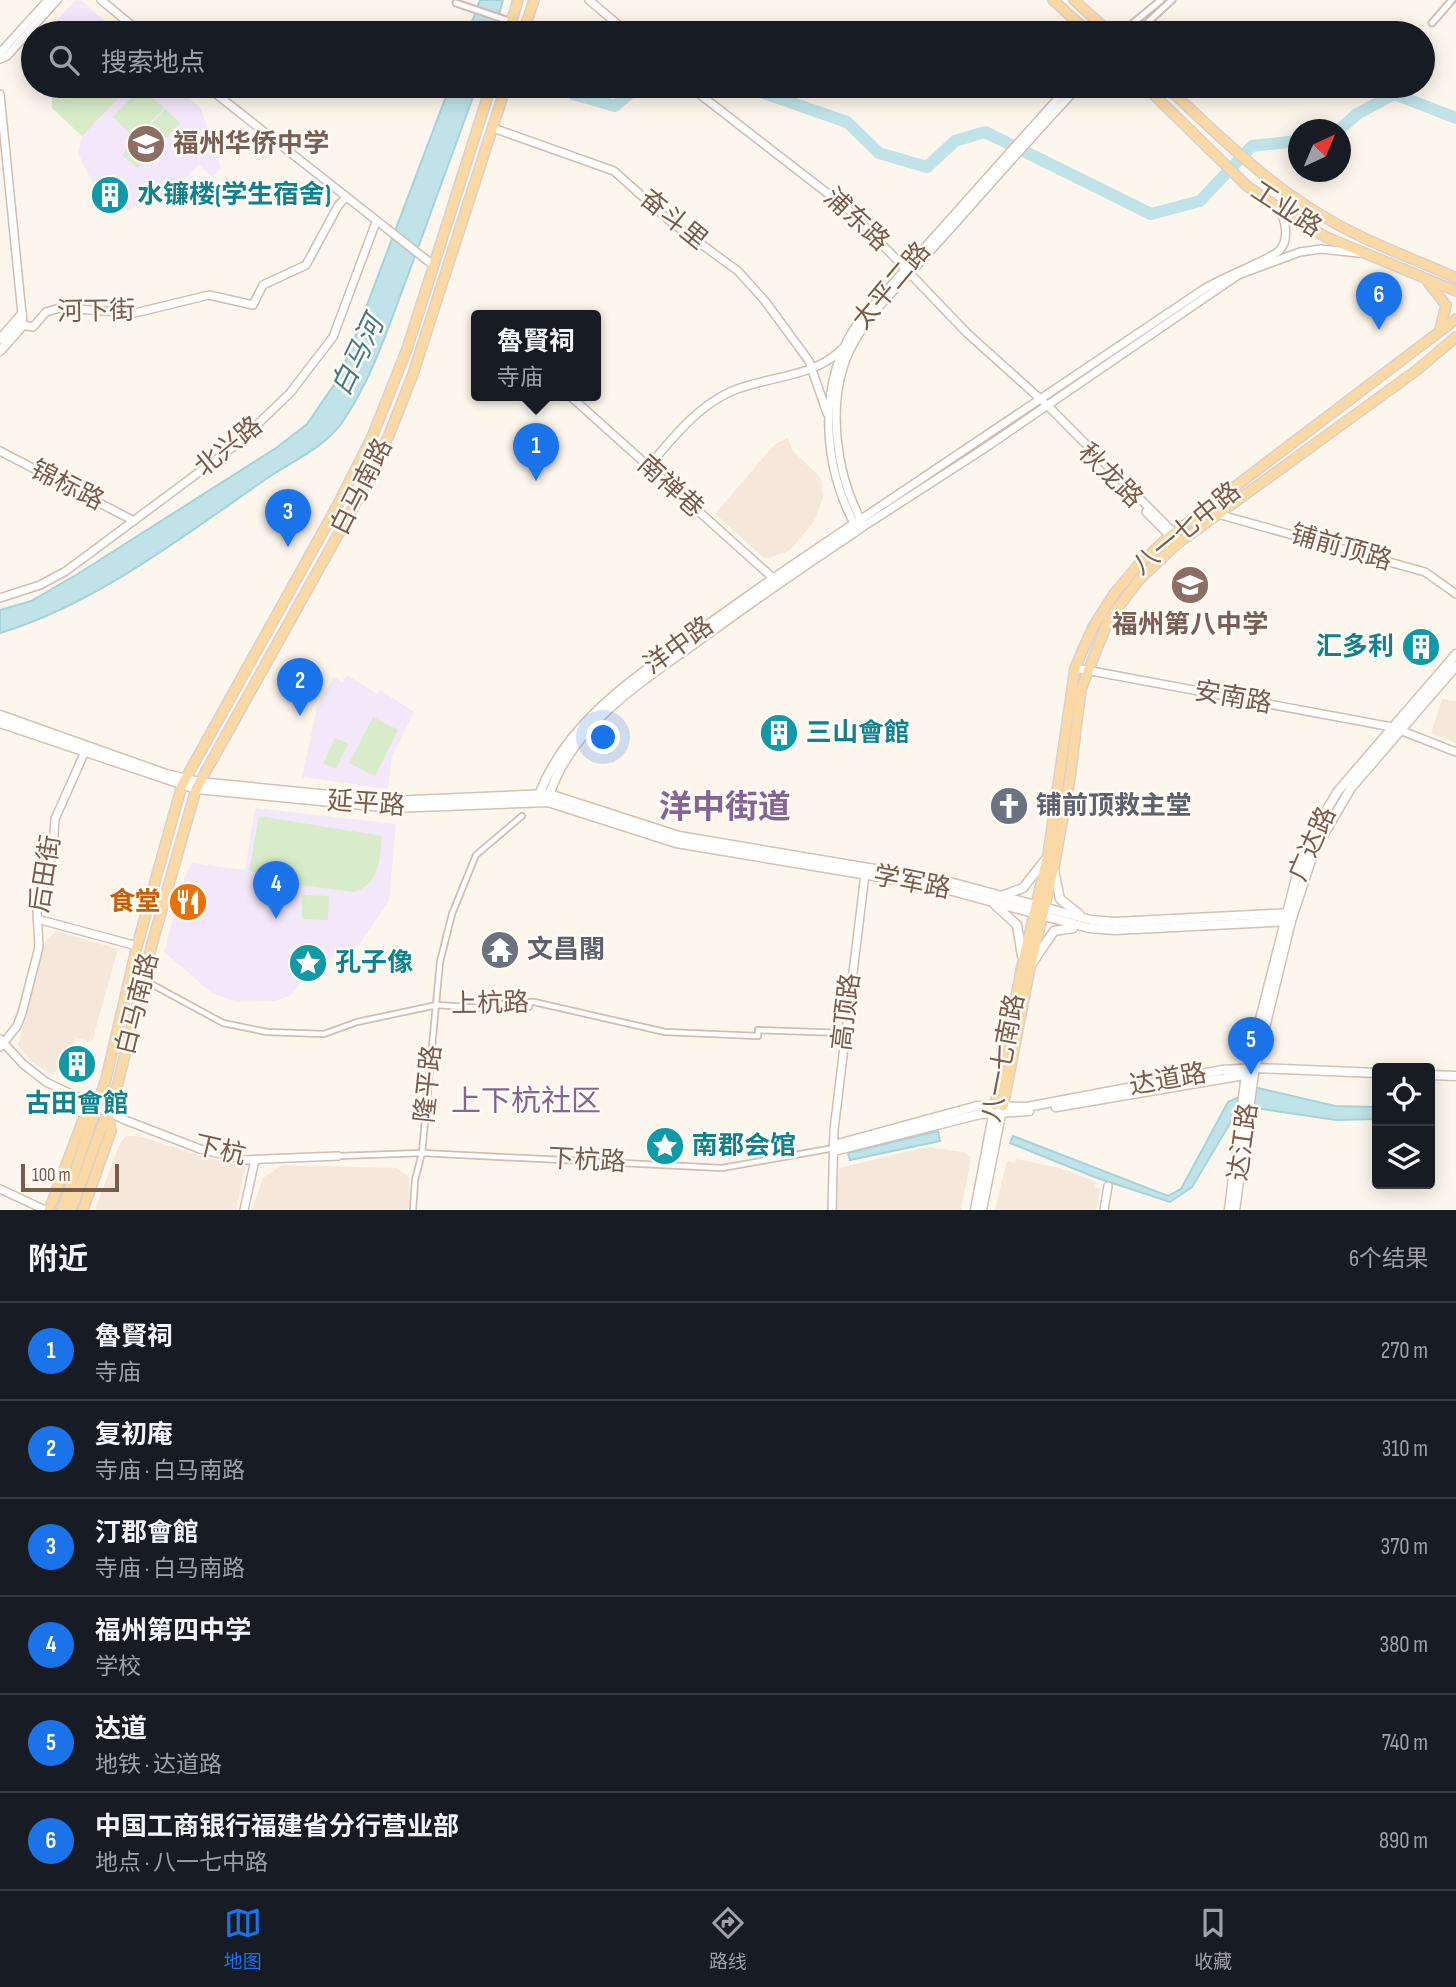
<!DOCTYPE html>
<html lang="zh">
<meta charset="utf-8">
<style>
body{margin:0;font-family:"Sofia Sans Condensed","Noto Sans SC",sans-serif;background:#20242c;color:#f1f3f6}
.controls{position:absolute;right:21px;bottom:21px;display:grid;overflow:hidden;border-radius:7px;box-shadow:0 4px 18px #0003}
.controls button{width:63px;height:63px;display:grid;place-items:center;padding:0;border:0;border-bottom:2px solid #363941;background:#171b24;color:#f1f3f6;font:35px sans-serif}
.compass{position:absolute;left:1288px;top:119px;width:63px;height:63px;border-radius:50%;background:#171b24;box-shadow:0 4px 18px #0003;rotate:44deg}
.scale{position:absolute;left:21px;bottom:18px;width:98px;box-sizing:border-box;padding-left:7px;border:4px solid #7a5c4d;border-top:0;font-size:19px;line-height:24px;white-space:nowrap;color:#7a5c4d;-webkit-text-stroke:5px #fffaf3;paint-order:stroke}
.you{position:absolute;left:604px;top:738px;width:24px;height:24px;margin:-18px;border:5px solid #fff;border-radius:50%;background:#1a73e8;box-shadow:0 0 0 10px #1a73e833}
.badge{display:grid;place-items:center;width:46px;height:46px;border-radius:50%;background:#1a73e8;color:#fff;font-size:23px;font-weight:700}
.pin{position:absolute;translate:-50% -58px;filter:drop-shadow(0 2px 4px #0008)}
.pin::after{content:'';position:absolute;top:37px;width:24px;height:21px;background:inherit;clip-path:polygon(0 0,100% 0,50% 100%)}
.popup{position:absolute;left:471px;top:310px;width:130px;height:91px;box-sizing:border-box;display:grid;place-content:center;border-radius:7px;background:#171b24;filter:drop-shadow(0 2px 5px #0005);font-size:23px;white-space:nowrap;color:#9ea1a6}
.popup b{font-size:26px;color:#f1f3f6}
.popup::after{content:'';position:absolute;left:50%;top:100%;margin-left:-14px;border:14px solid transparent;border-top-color:#171b24}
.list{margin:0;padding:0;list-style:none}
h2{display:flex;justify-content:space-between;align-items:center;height:91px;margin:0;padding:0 28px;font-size:30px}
h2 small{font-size:23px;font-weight:400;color:#9ea1a6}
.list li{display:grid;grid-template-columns:46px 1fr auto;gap:21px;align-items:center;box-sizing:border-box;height:98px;padding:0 28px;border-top:2px solid #363941}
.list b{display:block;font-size:26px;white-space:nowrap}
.list p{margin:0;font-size:23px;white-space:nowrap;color:#9ea1a6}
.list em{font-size:23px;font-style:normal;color:#9ea1a6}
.icon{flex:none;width:38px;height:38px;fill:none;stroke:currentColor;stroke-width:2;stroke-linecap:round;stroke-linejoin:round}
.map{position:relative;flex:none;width:1456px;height:1210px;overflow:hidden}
.search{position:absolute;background:#171b24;box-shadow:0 4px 18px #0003;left:21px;right:21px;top:21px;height:77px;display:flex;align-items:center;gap:18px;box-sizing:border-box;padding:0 24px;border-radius:38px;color:#9ea1a6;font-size:26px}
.sheet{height:679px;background:#171b24}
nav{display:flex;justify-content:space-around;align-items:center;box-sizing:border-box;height:98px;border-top:2px solid #363941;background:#171b24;font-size:19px;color:#9ea1a6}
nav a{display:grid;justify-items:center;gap:4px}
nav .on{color:#1a73e8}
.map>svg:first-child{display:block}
</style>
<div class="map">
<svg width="1456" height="1210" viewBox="0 0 1456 1210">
<rect width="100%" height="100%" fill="#fdf6ec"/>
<g fill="#f5e8da">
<path d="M788 438 793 451 821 478 823 497 815 520 789 551 769 558 763 557 715 514 775 444Z"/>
<path d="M1442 699 1456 701V743L1431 733Z"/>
<path d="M56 931 118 949 92 1042 76 1038 53 1075 32 1062 18 1045 44 943Z"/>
<path d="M126 1136H139L207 1158 246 1164 236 1210H95L120 1143Z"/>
<path d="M927 1147 964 1152 971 1157 961 1210H835L839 1168Z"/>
<path d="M1016 1159 1060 1168 1096 1182 1095 1187 1101 1189 1096 1210H995L1007 1161 1015 1163Z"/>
<path d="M282 1165 397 1168 409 1177V1210H252L263 1178Z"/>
</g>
<g fill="#f3e8fa">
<path d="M75 0 82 1 118 33H50L48 31Z"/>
<path d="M52 86H177L201 109 221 168 212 177 199 164 172 193 118 213 95 188 78 153 82 136 52 108Z"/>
<path d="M347 675 377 694 380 690 414 712 392 756 388 789 302 777 318 704 334 677 342 682Z"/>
<path d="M255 808 396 824 389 901 360 943 319 964 289 996 275 1001 237 1002 212 993 164 952 184 879 192 863 245 870Z"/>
</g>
<g fill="#d8ecc9">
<path d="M52 86H130L82 136 52 108Z"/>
<path d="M141 87 164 108 135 139 113 117Z"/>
<path d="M165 109 180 123 137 168 122 155Z"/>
<path d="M373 717 398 730 375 776 349 763Z"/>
<path d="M335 738 348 744 336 769 323 763Z"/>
<path d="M259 816 382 836C379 860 381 883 354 892L257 879 258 873 249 871Z"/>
<path d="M302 895 329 896 328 920 302 919Z"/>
</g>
<g fill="#bfe3e8" stroke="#a5d3da" stroke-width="2">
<path d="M480 0H503L494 33H468Z"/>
<path d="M450 86H477C454 149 431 212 408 275 389 325 372 380 341 424 323 448 293 461 269 477 186 534 97 604 0 633V610L31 601 76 575 276 448 307 424 340 376Z"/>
<path d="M1258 1088 1335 1106 1377 1107V1119L1336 1120 1255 1108 1232 1120 1192 1187 1170 1202 1097 1178 1010 1143 1013 1136 1168 1196 1181 1189 1228 1102Z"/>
<path d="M938 1131 940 1141 850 1160 848 1153Z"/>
</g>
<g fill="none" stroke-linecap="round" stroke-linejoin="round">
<g stroke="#bfe3e8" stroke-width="12">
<path d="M565 86 573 94 615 106 638 86"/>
<path d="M744 86 847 122 879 153 927 167 955 141 985 132 1151 214 1200 201 1252 146 1298 141"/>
<path d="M1339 130 1357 114 1394 94 1456 118"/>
</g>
<g stroke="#d1beb0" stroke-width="8">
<g id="pedestrian">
<path d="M144 980 223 1023 267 1032 324 1034 357 1022 437 1005 482 1008 503 1004 529 1007 530 1002H534L665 1032 758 1036V1030L844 1033"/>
<path d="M339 1156 422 1153 722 1168 834 1148"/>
<path d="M413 1210 415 1180 422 1153 440 962 452 914 476 855 522 816"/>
</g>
</g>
<g stroke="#d1beb0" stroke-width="9">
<g id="minor">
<path d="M456 3 512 22"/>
<path d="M1432 23 1452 0"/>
<path d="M1121 33 1161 0"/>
<path d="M1136 33 1172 0"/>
</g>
</g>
<g stroke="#d1beb0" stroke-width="10">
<g id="tertiary">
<path d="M101 0 141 33"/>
<path d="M589 0 628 33"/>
<path d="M0 53 48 0"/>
<path d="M0 59 7 56 57 0"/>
<path d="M206 86 433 265"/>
<path d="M689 86 849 210 967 333 1047 405 1176 535"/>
<path d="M1069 86 861 319C816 377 821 469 858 530L982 450 1238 275 1300 252 1321 249 1358 253"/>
<path d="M0 94 22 314 23 325 33 327 46 312 60 308 135 313 209 295 253 305 263 285 306 265 338 206 345 198"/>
<path d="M493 128 614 171 671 222 738 271 765 301 809 361 827 413"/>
<path d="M569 395 773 578"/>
<path d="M0 451 134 521"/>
<path d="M648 467C672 439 696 407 732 391 767 376 814 378 842 349"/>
<path d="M1146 512 1172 538"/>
<path d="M1221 515 1425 572 1456 594"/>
<path d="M862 522C836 475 826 403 849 352 867 313 905 280 933 248 982 194 1029 139 1079 86"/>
<path d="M854 524 1204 289C1221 278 1269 260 1279 251 1289 241 1287 220 1278 210"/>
<path d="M0 598 40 585 66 571 237 444 290 393 333 337 376 222"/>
<path d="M1075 668 1392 727 1456 752"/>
<path d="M37 919 137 946"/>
<path d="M0 1039 23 1064 46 1082 125 1120 200 1149 245 1160 338 1156"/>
<path d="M0 1047 17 1026 22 1013 39 947 37 910 53 849 55 819 87 747"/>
<path d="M0 1189 45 1210"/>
<path d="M244 1210 255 1160"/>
<path d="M832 1210 834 1130 865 874"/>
<path d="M1104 1210 1108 1186"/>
</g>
</g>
<g stroke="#d6c0b0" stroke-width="11">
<g id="secondary">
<path d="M0 339 22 314"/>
<path d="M0 351 23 325"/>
<path d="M0 715 166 774 199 782 391 801 549 794 679 836 946 881 1091 920 1115 922 1293 913"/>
<path d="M0 723 196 789 393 808 548 802 676 843 934 886 1089 928 1115 930 1291 921"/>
<path d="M539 795C568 719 638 676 701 630 751 593 803 558 854 524"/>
<path d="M549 796C572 722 649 677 708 634 757 598 807 564 858 530"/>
<path d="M1054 870 1060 899 1079 914"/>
<path d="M1004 895 1023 888 1045 860"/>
<path d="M994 904 1017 925 1022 956"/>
<path d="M1033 962 1054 931 1073 928"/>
<path d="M1430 1075 1456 1076"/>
<path d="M1056 1107 1250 1074"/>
<path d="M834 1145 977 1106 1027 1107 1223 1070 1255 1068 1377 1073"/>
<path d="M834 1151 980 1114 1029 1111"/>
<path d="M975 1210 994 1110"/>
<path d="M982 1210 1002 1109"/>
<path d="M1229 1210 1246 1074 1296 878 1321 819 1338 791 1456 654"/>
<path d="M1235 1210 1254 1073 1291 921 1314 851 1351 788 1456 666"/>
</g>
</g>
<g stroke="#dad1cd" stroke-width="12">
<g id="primary">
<path d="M1053 0 1089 33"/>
<path d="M1074 0 1110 33"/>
<path d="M508 33 518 0"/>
<path d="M523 33 534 0"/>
<path d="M1145 86 1247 186 1297 221 1326 237 1456 291"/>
<path d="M1166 86C1223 140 1281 198 1354 233 1387 250 1422 262 1456 278"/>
<path d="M1428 282 1446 305 1440 330"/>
<path d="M995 1105 1022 966 1048 854 1075 668 1093 627 1114 594 1139 564 1170 536 1456 319"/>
<path d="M1003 1106 1030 968 1054 867 1070 778 1081 689 1108 621 1138 581 1177 544 1417 370 1456 337"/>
<path d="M49 1210 83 1120 93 1110"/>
<path d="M62 1210 106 1079 137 946 182 785 336 508 372 437 407 349 491 86"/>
<path d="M71 1210 118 1083 152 944 196 789 358 499 389 435 413 374 506 86"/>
<path d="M83 1210 111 1131 108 1113"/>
</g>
</g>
<use href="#pedestrian" stroke="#fff" stroke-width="4.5"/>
<use href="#minor" stroke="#fff" stroke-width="5"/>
<use href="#tertiary" stroke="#fff" stroke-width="7"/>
<use href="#secondary" stroke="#fff" stroke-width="8"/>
<use href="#primary" stroke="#fbd9a5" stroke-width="9"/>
</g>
<defs>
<g id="school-disc" transform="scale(2.0125)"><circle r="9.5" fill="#8d6e63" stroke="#fffaf3"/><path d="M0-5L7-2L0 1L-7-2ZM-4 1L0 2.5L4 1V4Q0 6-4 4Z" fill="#fff"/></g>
<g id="building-disc" transform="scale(2.0125)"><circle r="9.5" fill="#0f9aa8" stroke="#fffaf3"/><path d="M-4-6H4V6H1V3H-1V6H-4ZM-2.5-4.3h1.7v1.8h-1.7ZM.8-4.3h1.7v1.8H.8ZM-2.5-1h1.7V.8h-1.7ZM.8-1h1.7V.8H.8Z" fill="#fff"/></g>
<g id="church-disc" transform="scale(2.0125)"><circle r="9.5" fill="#6b7280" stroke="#fffaf3"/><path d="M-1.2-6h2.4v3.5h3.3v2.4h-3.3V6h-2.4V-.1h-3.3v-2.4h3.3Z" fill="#fff"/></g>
<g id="restaurant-disc" transform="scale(2.0125)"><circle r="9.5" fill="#e8710a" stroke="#fffaf3"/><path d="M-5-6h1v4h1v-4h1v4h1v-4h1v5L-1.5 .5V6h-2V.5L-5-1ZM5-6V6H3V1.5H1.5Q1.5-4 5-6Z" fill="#fff"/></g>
<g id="temple-disc" transform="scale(2.0125)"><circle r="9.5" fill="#6b7280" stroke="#fffaf3"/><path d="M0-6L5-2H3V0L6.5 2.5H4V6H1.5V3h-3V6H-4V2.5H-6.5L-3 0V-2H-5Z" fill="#fff"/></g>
<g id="sight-disc" transform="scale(2.0125)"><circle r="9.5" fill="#0f9aa8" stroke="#fffaf3"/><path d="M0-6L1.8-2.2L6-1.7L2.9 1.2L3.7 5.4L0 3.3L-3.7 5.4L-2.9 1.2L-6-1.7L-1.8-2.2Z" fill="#fff"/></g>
</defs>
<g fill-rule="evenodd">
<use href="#school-disc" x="146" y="144"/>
<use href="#building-disc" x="110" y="195"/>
<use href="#school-disc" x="1190" y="585"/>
<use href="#building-disc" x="1421" y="647"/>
<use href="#building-disc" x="779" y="733"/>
<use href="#church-disc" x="1009" y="806"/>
<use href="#restaurant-disc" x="188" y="902"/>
<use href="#temple-disc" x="500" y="950"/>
<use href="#sight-disc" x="308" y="963"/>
<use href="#building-disc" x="77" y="1064"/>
<use href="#sight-disc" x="665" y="1146"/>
</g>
<g text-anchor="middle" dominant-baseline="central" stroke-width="5" stroke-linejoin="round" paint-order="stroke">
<g font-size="26" font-weight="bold" fill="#785e54" stroke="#fffaf3" text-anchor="start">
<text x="173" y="144">福州华侨中学</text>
<text x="1190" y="625" text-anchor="middle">福州第八中学</text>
</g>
<g font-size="26" font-weight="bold" fill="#0d838f" stroke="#fffaf3" text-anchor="start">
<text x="137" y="195">水镰楼(学生宿舍)</text>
<text x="1394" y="647" text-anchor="end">汇多利</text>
<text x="806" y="733">三山會館</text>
<text x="335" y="963">孔子像</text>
<text x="77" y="1104" text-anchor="middle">古田會館</text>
<text x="692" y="1146">南郡会馆</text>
</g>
<g font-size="26" fill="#7a5c4d" stroke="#fffaf3">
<text transform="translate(1286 210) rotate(33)">工业路</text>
<text transform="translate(673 220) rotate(39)">奋斗里</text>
<text transform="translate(856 220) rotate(43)">浦东路</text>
<text transform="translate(892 286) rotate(-50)">太平二路</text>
<text transform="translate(96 312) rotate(-1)">河下街</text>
<text transform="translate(229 447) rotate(-39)">北兴路</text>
<text transform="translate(1110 476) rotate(45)">秋龙路</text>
<text transform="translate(67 486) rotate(27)">锦标路</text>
<text transform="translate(362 487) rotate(-63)">白马南路</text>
<text transform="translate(670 487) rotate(42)">南禅巷</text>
<text transform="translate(1187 529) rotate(-39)">八一七中路</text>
<text transform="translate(1341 548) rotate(16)">铺前顶路</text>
<text transform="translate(679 646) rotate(-36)">洋中路</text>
<text transform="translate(1233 698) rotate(10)">安南路</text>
<text transform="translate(366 804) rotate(4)">延平路</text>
<text transform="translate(1313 844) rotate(-66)">广达路</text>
<text transform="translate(46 874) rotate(-81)">后田街</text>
<text transform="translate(912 883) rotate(11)">学军路</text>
<text transform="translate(138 1004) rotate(-76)">白马南路</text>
<text transform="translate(490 1004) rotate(-1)">上杭路</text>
<text transform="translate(847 1012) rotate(-83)">高顶路</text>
<text transform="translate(1004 1058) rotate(-79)">八一七南路</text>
<text transform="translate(1168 1080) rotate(-10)">达道路</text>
<text transform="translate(429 1084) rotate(-84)">隆平路</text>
<text transform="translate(1244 1142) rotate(-82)">达江路</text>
<text transform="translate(220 1151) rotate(13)">下杭</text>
<text transform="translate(587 1161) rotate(3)">下杭路</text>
</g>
<g font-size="26" font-weight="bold" fill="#5b616d" stroke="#fffaf3" text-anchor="start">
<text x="1036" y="806">铺前顶救主堂</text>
<text x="527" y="950">文昌閣</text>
</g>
<g font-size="26" font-weight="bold" fill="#c56008" stroke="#fffaf3" text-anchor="end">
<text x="161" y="902">食堂</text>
</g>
<g font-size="28" font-style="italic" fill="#437c86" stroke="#fffaf3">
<text transform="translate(358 356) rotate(-64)">白马河</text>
</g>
<g font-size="30" fill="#846695" stroke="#fffaf3">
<text x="526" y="1102">上下杭社区</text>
</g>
<g font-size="33" font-weight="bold" fill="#846695" stroke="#fffaf3">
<text x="725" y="808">洋中街道</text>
</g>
</g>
</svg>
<div class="controls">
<button><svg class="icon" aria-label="locate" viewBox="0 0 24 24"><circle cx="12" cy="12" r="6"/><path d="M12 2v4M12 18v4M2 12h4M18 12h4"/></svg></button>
<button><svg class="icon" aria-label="layers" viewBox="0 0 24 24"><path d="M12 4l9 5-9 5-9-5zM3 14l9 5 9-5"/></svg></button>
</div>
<svg class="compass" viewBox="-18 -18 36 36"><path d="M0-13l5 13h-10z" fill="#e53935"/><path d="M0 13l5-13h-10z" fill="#9ea1a6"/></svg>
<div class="scale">100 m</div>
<div class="you"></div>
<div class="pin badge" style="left:536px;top:481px">1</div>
<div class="popup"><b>魯賢祠</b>寺庙</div>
<div class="pin badge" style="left:300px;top:716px">2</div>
<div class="pin badge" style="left:288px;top:547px">3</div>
<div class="pin badge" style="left:276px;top:919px">4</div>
<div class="pin badge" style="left:1251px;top:1075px">5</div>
<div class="pin badge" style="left:1379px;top:330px">6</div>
<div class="search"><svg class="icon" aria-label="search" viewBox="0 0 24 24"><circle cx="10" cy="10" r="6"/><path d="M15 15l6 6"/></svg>搜索地点</div>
</div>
<section class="sheet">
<h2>附近<small>6个结果</small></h2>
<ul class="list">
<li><span class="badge">1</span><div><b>魯賢祠</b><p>寺庙</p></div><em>270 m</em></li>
<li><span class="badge">2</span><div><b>复初庵</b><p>寺庙 · 白马南路</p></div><em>310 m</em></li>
<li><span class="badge">3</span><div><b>汀郡會館</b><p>寺庙 · 白马南路</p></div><em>370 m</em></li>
<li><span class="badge">4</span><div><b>福州第四中学</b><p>学校</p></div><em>380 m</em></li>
<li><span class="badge">5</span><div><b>达道</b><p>地铁 · 达道路</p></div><em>740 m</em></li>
<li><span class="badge">6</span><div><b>中国工商银行福建省分行营业部</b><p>地点 · 八一七中路</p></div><em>890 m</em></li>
</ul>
</section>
<nav>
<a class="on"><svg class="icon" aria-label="map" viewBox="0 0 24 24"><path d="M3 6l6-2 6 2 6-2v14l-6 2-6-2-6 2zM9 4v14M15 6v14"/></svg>地图</a>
<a><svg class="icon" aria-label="directions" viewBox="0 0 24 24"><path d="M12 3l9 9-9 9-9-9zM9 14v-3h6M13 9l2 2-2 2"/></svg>路线</a>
<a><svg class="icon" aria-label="saved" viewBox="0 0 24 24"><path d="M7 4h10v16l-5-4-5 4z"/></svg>收藏</a>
</nav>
